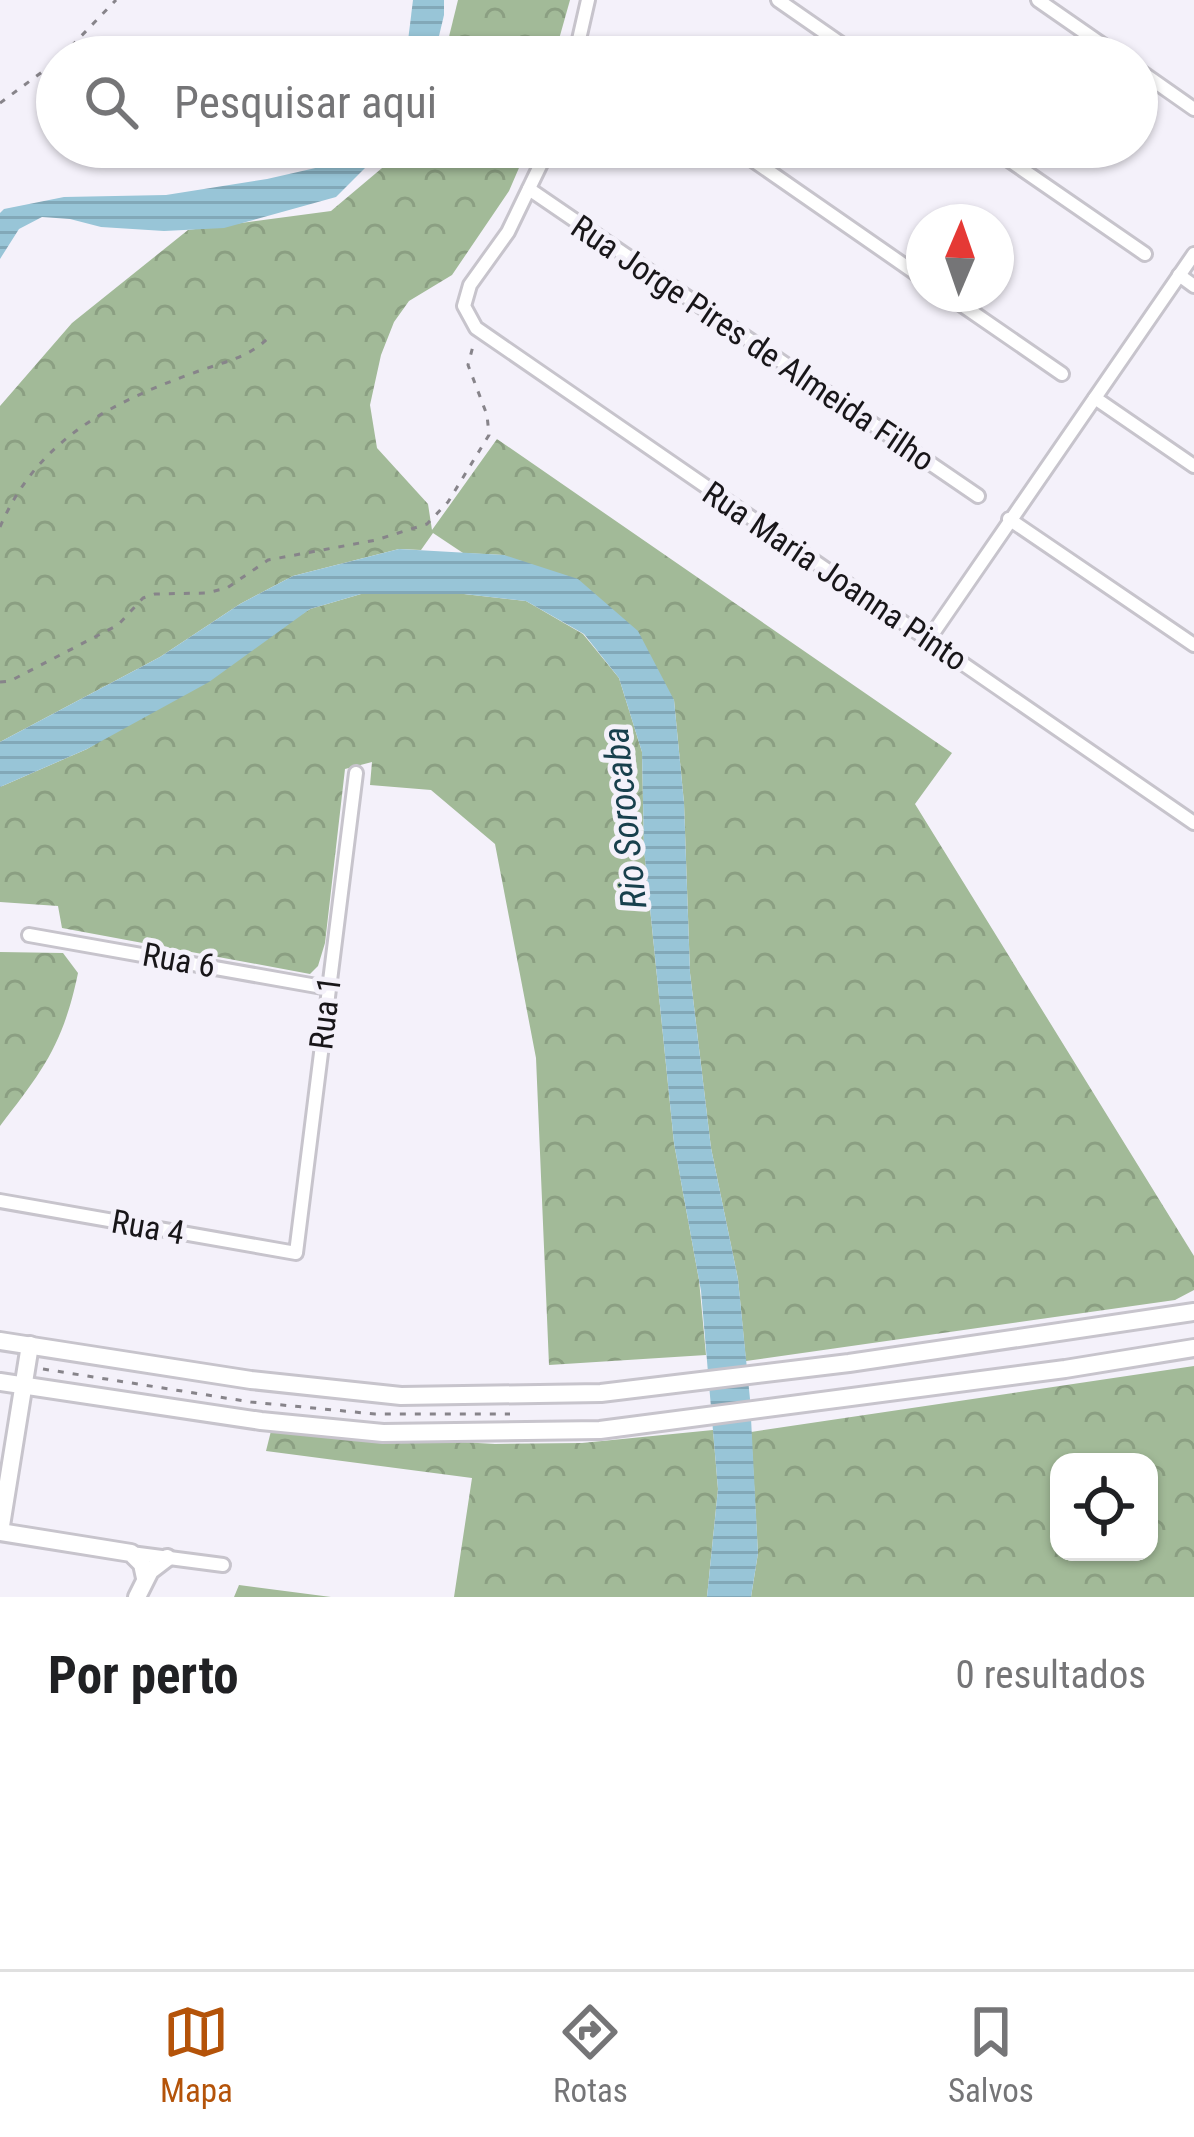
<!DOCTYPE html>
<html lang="pt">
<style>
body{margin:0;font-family:"Roboto Condensed",sans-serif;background:#f6f6f6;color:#202124}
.controls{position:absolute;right:36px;bottom:36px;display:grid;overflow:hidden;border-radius:24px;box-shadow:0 3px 9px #0004}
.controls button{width:108px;height:108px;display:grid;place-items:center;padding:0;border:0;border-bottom:3px solid #e0e0e0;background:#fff;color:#202124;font:60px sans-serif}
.compass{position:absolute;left:906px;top:204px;width:108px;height:108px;border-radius:50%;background:#fff;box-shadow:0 3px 9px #0004;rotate:2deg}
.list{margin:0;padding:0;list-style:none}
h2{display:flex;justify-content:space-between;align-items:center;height:156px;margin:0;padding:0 48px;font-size:51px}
h2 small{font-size:39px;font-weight:400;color:#757577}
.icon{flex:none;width:66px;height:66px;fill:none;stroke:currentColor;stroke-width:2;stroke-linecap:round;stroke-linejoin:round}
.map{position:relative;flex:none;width:1194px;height:1597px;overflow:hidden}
.search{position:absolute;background:#fff;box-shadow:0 3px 9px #0004;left:36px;right:36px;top:36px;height:132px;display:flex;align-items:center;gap:30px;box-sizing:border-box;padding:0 42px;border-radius:66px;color:#757577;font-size:45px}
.sheet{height:372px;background:#fff}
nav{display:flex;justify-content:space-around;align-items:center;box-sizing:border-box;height:168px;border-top:3px solid #e0e0e0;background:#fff;font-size:33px;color:#757577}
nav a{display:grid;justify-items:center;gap:6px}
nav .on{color:#b45309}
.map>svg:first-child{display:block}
</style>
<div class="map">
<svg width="1194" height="1597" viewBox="0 0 1194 1597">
<defs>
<pattern id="forest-crowns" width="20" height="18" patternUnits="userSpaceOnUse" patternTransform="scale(3)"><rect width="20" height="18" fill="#a2ba98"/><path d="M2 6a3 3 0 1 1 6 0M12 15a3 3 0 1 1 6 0" fill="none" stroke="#8b9f82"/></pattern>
<pattern id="water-rules" width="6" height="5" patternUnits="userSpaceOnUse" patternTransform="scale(3)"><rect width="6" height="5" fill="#98c5d7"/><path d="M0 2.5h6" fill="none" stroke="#82a8b8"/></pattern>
</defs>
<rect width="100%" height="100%" fill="#f4f1fa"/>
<g fill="url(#forest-crowns)" fill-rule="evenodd">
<path d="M458 0H570L554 57H444Z"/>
<path d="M407 147H528L509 191 452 275 409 301 394 322 381 355 370 405 377 448 428 504 432 530 497 439 952 753 915 804 1194 1256V1290L1175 1300 746 1361 738 1279 711 1148 690 973 684 803 674 700 504 555 463 553 433 533 421 550 399 549 293 576 240 604 160 657 0 742V406L72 323 188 230 331 211Z"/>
<path d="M361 594H464L526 601 583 634 619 678 642 752 644 849 674 1143 699 1280 706 1355 549 1365 536 1058 495 844 431 790 370 785 372 762 345 769 325 943 318 966 310 974 62 928 58 906 0 902V787L87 749 310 609Z"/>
<path d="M0 952 63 953 78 973C63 1045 43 1070 0 1126Z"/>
<path d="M1194 1366V1597H751L758 1553 751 1432ZM1059 1462H1149V1552H1059Z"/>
<path d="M713 1430 718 1489 707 1597H454L472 1478 266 1451 271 1431 495 1444 582 1443Z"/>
<path d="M239 1585 331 1597H234Z"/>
</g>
<g fill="url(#water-rules)">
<path d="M413 0H444V15L434 57H406Z"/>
<path d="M351 147H386L336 197 224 228 164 231 101 227 70 219 42 217 19 229 0 259V213L4 209 64 197 166 195 267 179 333 164Z"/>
<path d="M399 549 504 555 578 579 638 631 674 700 684 803 690 973 711 1148 738 1279 750 1399 758 1553 751 1597H707L718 1489 701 1291 674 1143 644 849 642 752 619 678 584 634 526 601 464 594H361L310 609 209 682 87 749 0 787V742L160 657 240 604 293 576Z"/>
</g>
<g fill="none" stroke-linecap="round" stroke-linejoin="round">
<g stroke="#c7c4cc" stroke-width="18">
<g id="street">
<path d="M778 0 860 57"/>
<path d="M1038 0 1120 57"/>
<path d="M575 57 588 0"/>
<path d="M1137 69 1194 109"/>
<path d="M549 147 508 232 470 285 464 306 476 328 1194 823"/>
<path d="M734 147 924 279"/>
<path d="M990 147 1145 254"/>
<path d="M529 189 978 496"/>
<path d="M1179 275 1194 286"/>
<path d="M946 294 1062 374"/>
<path d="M1095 398 1194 466"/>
<path d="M1009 519 1194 645"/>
<path d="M929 639 1194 254"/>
<path d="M29 935 328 988"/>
<path d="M0 1201 296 1253 356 773"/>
<path d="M131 1553 223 1565"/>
</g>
</g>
<g stroke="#c7c4cc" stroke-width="22">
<g id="secondary">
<path d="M0 1341 251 1380 401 1396 601 1393 849 1363 1194 1312"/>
<path d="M0 1382 261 1421 383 1433 600 1430 1065 1369 1194 1348"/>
<path d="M0 1532 30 1345"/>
<path d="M0 1532 131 1553 142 1564 145 1578"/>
<path d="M137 1597 150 1571 167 1558"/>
</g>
</g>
<g stroke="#87848a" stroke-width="3" stroke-dasharray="6 9" stroke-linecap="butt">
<path d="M61 57 116 0"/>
<path d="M0 103 57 61"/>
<path d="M0 527C38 439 110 403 196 372 223 362 249 358 269 337"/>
<path d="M0 682 10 681 118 625 143 598 155 594 206 593 227 588 268 560 376 540 427 524 448 502 489 435 487 415 468 365 473 346"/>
<path d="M43 1369 251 1402 375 1414H510"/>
</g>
<use href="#street" stroke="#fff" stroke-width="12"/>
<use href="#secondary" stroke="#fff" stroke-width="16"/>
</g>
<g text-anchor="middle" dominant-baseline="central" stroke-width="10" stroke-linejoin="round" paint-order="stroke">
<g font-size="33" fill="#181619" stroke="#f4f1fa">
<text transform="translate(753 343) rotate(34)">Rua Jorge Pires de Almeida Filho</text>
<text transform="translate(835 576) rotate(34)">Rua Maria Joanna Pinto</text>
<text transform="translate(179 960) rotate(10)">Rua 6</text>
<text transform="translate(325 1013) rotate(-83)">Rua 1</text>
<text transform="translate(148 1227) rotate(10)">Rua 4</text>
</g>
<g font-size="36" font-style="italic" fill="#18404d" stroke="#f4f1fa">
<text transform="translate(625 818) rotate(-96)">Rio Sorocaba</text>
</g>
</g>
</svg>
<div class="controls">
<button><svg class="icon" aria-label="locate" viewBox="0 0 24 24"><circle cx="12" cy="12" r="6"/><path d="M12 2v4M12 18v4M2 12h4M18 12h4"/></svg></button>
</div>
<svg class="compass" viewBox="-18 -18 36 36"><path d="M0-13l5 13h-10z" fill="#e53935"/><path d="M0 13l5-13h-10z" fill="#757577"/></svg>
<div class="search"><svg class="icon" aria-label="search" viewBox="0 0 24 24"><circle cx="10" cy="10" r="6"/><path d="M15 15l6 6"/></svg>Pesquisar aqui</div>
</div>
<section class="sheet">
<h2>Por perto<small>0 resultados</small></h2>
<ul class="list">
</ul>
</section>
<nav>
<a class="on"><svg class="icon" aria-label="map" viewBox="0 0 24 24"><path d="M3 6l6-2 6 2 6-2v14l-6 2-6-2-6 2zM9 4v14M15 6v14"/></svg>Mapa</a>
<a><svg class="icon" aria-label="directions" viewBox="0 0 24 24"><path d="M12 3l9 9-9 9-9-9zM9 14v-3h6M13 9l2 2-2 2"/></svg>Rotas</a>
<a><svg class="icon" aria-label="saved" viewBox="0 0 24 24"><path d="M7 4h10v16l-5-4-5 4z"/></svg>Salvos</a>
</nav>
